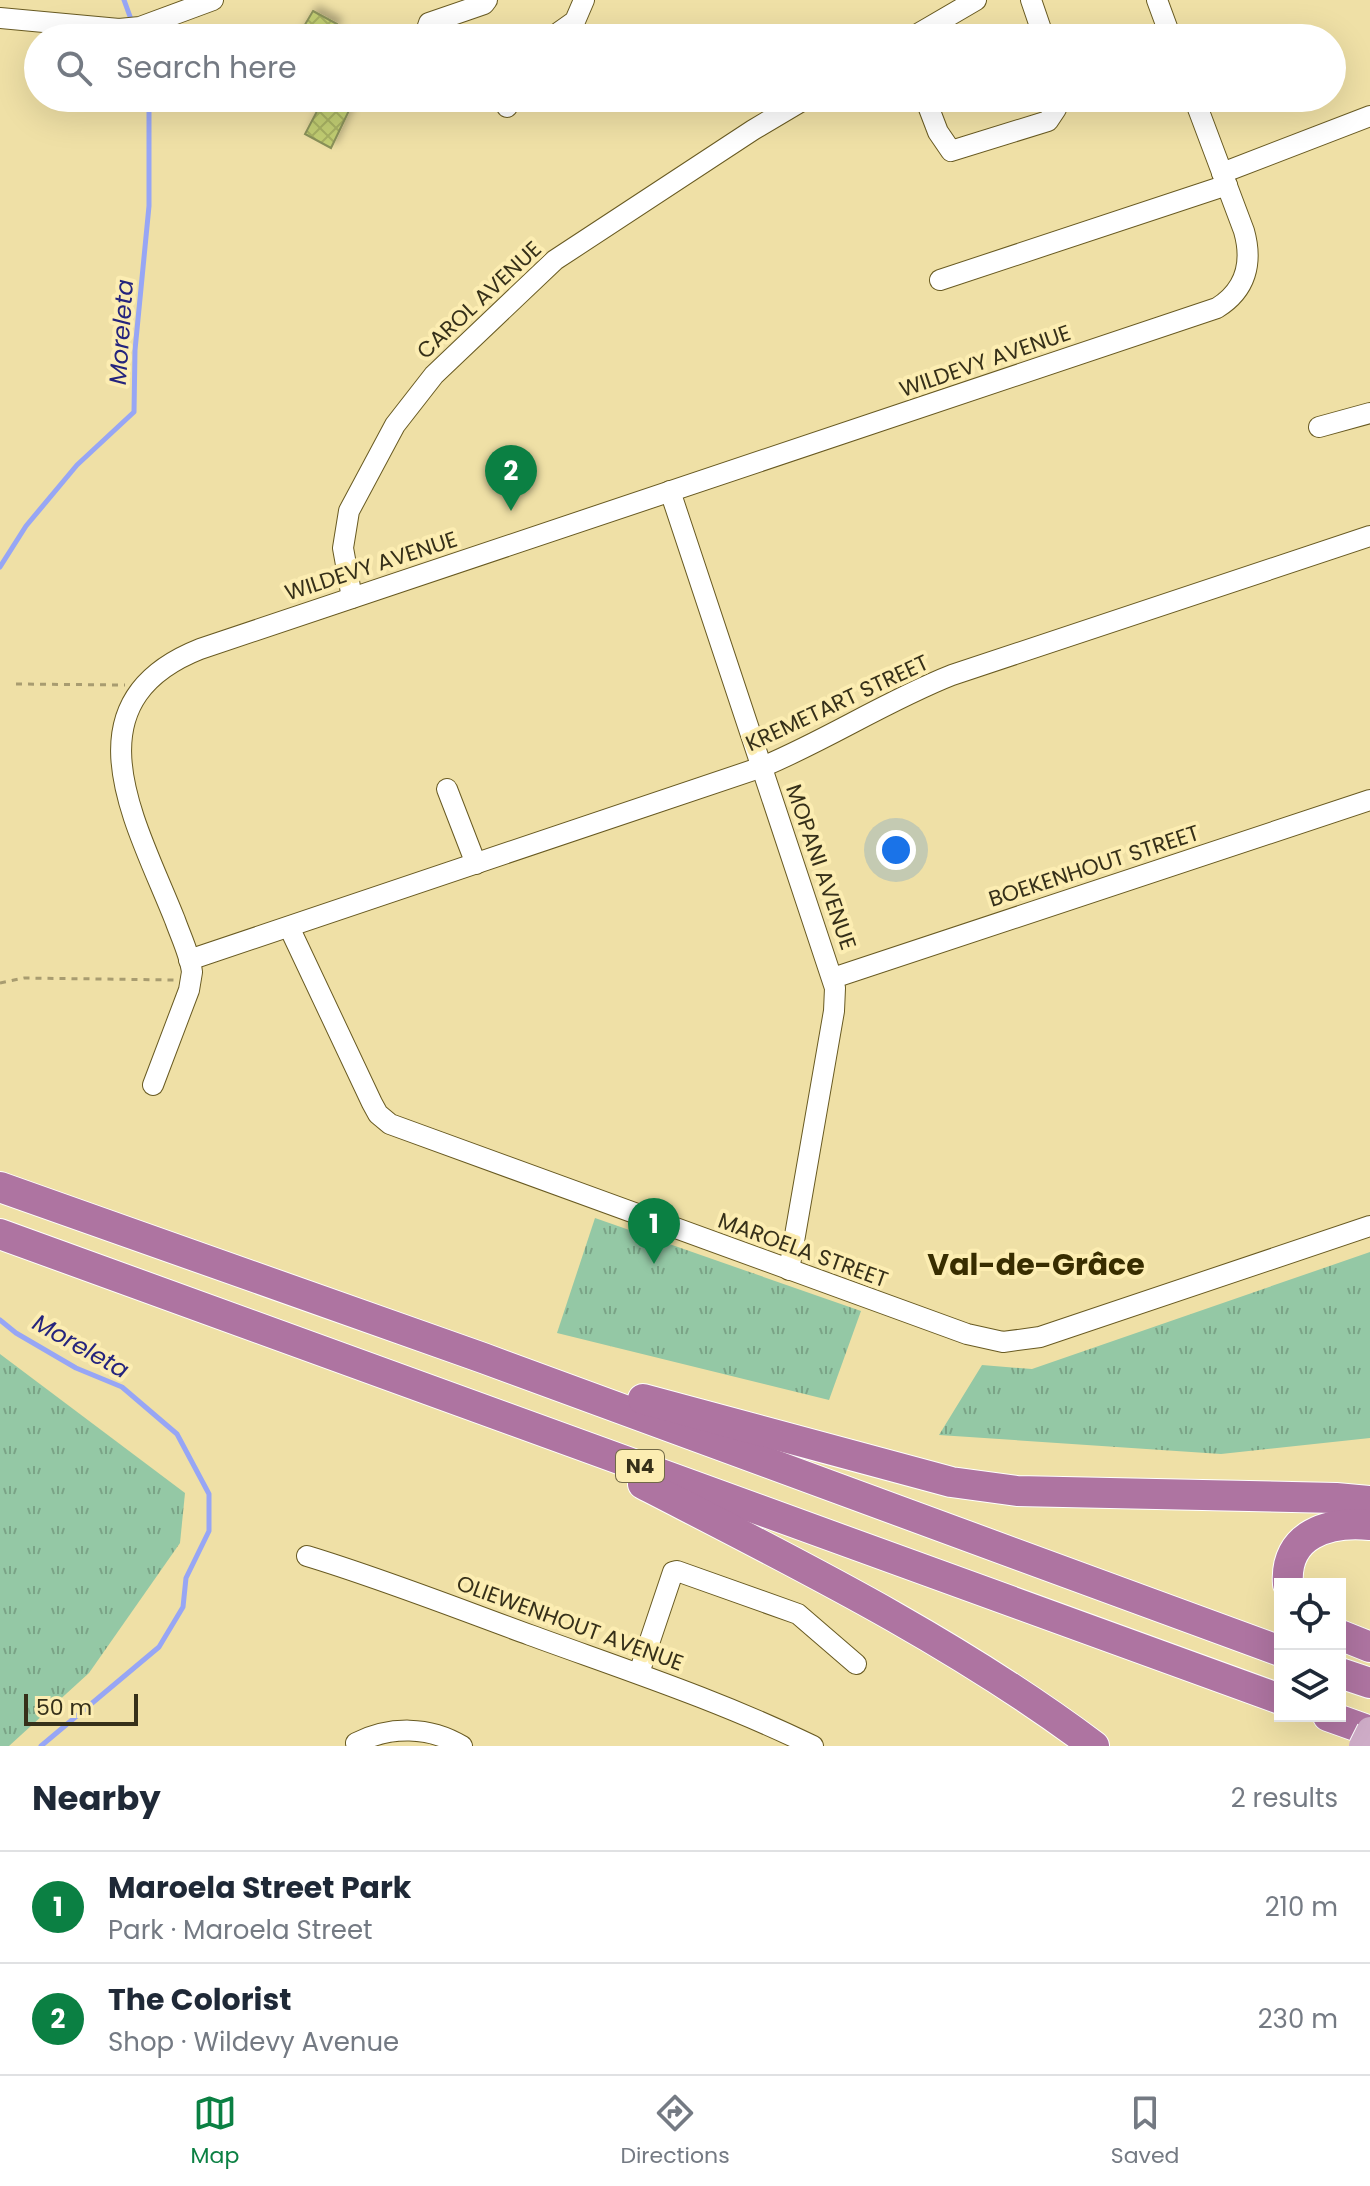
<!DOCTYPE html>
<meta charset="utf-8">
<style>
body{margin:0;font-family:Poppins,sans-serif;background:#f6f6f7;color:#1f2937}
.controls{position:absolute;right:24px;bottom:24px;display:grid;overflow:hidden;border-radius:0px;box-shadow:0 8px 32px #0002}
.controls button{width:72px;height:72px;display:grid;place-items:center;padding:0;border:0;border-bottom:2px solid #e0e1e3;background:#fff;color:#1f2937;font:40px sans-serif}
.scale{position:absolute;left:24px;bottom:20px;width:114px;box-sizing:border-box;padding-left:8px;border:4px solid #363019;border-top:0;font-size:22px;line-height:28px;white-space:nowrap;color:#363019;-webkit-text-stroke:6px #fcedb2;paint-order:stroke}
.you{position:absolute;left:896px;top:850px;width:28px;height:28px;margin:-20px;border:6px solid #fff;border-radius:50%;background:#1a73e8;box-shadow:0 0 0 12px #1a73e833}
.badge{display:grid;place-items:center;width:52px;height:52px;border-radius:50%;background:#0b8043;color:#fff;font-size:26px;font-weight:700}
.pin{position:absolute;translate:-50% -66px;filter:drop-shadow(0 2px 4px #0008)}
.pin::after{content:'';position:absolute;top:42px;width:28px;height:24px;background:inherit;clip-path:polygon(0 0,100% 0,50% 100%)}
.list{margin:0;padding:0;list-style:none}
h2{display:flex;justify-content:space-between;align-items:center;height:104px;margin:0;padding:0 32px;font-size:34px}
h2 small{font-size:26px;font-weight:400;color:#747a83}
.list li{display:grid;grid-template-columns:52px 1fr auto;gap:24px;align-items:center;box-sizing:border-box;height:112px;padding:0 32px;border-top:2px solid #e0e1e3}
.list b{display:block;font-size:30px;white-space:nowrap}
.list p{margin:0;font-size:26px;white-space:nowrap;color:#747a83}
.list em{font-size:26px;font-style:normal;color:#747a83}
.icon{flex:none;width:44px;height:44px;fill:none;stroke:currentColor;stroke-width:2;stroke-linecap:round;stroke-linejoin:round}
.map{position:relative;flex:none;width:1370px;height:1746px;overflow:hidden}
.search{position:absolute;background:#fff;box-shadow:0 8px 32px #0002;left:24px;right:24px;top:24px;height:88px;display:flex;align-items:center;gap:20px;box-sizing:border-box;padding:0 28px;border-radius:44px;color:#747a83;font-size:30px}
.sheet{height:328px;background:#fff}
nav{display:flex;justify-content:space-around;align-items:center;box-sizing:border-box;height:112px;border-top:2px solid #e0e1e3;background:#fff;font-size:22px;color:#747a83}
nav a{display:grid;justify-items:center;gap:4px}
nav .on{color:#0b8043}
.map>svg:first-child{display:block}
</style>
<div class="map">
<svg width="1370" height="1746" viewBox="0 0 1370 1746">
<defs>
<pattern id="grass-tufts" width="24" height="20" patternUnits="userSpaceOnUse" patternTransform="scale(2)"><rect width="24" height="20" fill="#94c8a5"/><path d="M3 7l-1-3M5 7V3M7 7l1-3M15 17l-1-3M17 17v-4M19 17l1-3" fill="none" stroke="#7aa386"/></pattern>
<pattern id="building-cross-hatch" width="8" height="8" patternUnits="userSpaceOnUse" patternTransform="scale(2)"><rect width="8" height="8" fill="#c1cd72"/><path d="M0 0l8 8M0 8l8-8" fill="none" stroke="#a6b062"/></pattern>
<filter id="shadow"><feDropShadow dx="5" dy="-5" stdDeviation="4" flood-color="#0004"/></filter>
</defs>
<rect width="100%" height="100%" fill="#efe0a6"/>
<g fill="url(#grass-tufts)">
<path d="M595 1218 861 1311 829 1400 557 1333Z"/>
<path d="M1370 1252V1438L1221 1454 939 1435 982 1365 1032 1369Z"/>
<path d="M0 1354 185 1493 180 1543 89 1673 9 1746H0Z"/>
</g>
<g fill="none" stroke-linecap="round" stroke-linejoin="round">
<g stroke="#97a6f5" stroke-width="5">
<path d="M124 0 132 22"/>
<path d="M0 567 26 526 77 465 134 412 135 350 149 206V98"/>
<path d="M0 1320 16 1333 76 1368 122 1387 177 1434 209 1494V1531L186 1578 183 1607 159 1647 41 1746"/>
</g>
</g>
<g fill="url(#building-cross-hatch)" stroke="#899059" stroke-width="2" filter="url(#shadow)">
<path d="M313 11 337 24 330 38H297Z"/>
<path d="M324 98H355L331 148 305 134Z"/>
</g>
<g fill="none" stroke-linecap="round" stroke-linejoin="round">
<g stroke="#685a22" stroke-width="22">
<g id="minor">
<path d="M1031 0 1044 38"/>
<path d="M1157 0 1171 38"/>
<path d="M0 18 119 29 140 27 213 0"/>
<path d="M430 38 427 29 429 23 484 4 487 0"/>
<path d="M551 38 575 21 584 0"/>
<path d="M911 38 976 0"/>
<path d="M502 98 507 107"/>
<path d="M925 98 938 132 951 151 1048 121 1056 109V98"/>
<path d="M1222 173 1370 116"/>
<path d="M940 280 1227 185"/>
<path d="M1319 427 1370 413"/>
<path d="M670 491 835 988 834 1011 789 1270"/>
<path d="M352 598 343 548 349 511 395 425 434 375 555 260 753 130 807 98"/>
<path d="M447 789 476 864"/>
<path d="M289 927 372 1103 378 1114 390 1124 967 1334 1003 1342 1040 1337 1370 1226"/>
<path d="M189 960 762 767C827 740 886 701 952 675L1370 536"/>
<path d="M833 978 1370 800"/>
<path d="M153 1085 189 990 192 972C190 955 181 937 175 920 137 824 64 703 200 649L1217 308C1246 290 1253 263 1244 231L1194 98"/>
<path d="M307 1556C383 1579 456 1608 530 1635 626 1670 721 1701 813 1746"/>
<path d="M639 1673 673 1572 677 1571 798 1614 856 1664"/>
<path d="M356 1743C390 1726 429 1726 462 1746"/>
</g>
</g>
<g stroke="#fff" stroke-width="32">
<g id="highway">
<path d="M0 1187 483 1358 1280 1651"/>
<path d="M0 1234 1280 1699"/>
<path d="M643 1399 951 1482 1017 1491 1336 1498 1370 1501"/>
<path d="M643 1484C798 1564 954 1641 1094 1746"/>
<path d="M1288 1584C1284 1534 1329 1521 1370 1525"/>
<path d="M1340 1635 1370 1647"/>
<path d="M1340 1673 1370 1683"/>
<path d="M1328 1716 1370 1731"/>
</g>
</g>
<g stroke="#a89c70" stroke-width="3" stroke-dasharray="6 6" stroke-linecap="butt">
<path d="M16 684 125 685"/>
<path d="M0 983 24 978 175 980"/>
</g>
<use href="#minor" stroke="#fff" stroke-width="20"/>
<use href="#highway" stroke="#ae74a1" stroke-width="30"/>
<g stroke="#fff" stroke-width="28" stroke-linecap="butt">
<path id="major-bridge" d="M1362 1746 1370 1730"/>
</g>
<use href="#major-bridge" stroke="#ceacc7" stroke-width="26"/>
</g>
<g text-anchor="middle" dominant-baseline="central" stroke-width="8" stroke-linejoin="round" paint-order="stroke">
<rect fill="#fcedb2" stroke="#716947" stroke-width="2" x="616" y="1450" width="48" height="32" rx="6"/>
<g font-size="20" font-weight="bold" fill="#363019">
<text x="640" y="1466">N4</text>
</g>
<g font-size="22" fill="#363019" stroke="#fcedb2">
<text transform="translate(479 300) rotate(-43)">CAROL AVENUE</text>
<text transform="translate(985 361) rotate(-19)">WILDEVY AVENUE</text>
<text transform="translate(371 566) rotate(-18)">WILDEVY AVENUE</text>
<text transform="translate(837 703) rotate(-25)">KREMETART STREET</text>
<text transform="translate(1094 866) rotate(-18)">BOEKENHOUT STREET</text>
<text transform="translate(821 867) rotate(71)">MOPANI AVENUE</text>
<text transform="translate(803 1250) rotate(20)">MAROELA STREET</text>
<text transform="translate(570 1623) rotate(20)">OLIEWENHOUT AVENUE</text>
</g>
<g font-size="24" font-style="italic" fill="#25247d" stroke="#fcedb2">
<text transform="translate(121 332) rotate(-86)">Moreleta</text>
<text transform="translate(81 1346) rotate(29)">Moreleta</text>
</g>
<g font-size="30" font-weight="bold" fill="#382d00" stroke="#fcedb2">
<text x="1036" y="1264">Val-de-Grâce</text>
</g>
</g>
</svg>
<div class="controls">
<button><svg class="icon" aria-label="locate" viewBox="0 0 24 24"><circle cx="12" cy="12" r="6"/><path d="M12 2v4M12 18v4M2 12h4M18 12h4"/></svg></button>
<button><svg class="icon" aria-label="layers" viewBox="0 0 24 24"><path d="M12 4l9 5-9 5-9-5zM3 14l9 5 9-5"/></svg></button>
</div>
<div class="scale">50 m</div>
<div class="you"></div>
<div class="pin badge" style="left:654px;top:1264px">1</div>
<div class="pin badge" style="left:511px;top:511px">2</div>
<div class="search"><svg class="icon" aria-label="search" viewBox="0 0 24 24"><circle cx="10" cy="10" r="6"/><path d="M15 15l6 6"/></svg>Search here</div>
</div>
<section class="sheet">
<h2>Nearby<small>2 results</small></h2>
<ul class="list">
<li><span class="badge">1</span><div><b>Maroela Street Park</b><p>Park · Maroela Street</p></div><em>210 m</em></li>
<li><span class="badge">2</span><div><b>The Colorist</b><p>Shop · Wildevy Avenue</p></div><em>230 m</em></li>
</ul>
</section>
<nav>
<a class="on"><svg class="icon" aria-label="map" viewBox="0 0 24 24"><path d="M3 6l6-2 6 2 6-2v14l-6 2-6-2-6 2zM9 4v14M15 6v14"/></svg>Map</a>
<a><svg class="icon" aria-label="directions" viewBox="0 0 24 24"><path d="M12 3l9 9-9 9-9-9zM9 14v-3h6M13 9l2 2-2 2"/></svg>Directions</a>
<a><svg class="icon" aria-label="saved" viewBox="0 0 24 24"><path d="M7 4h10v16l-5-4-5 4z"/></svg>Saved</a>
</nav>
